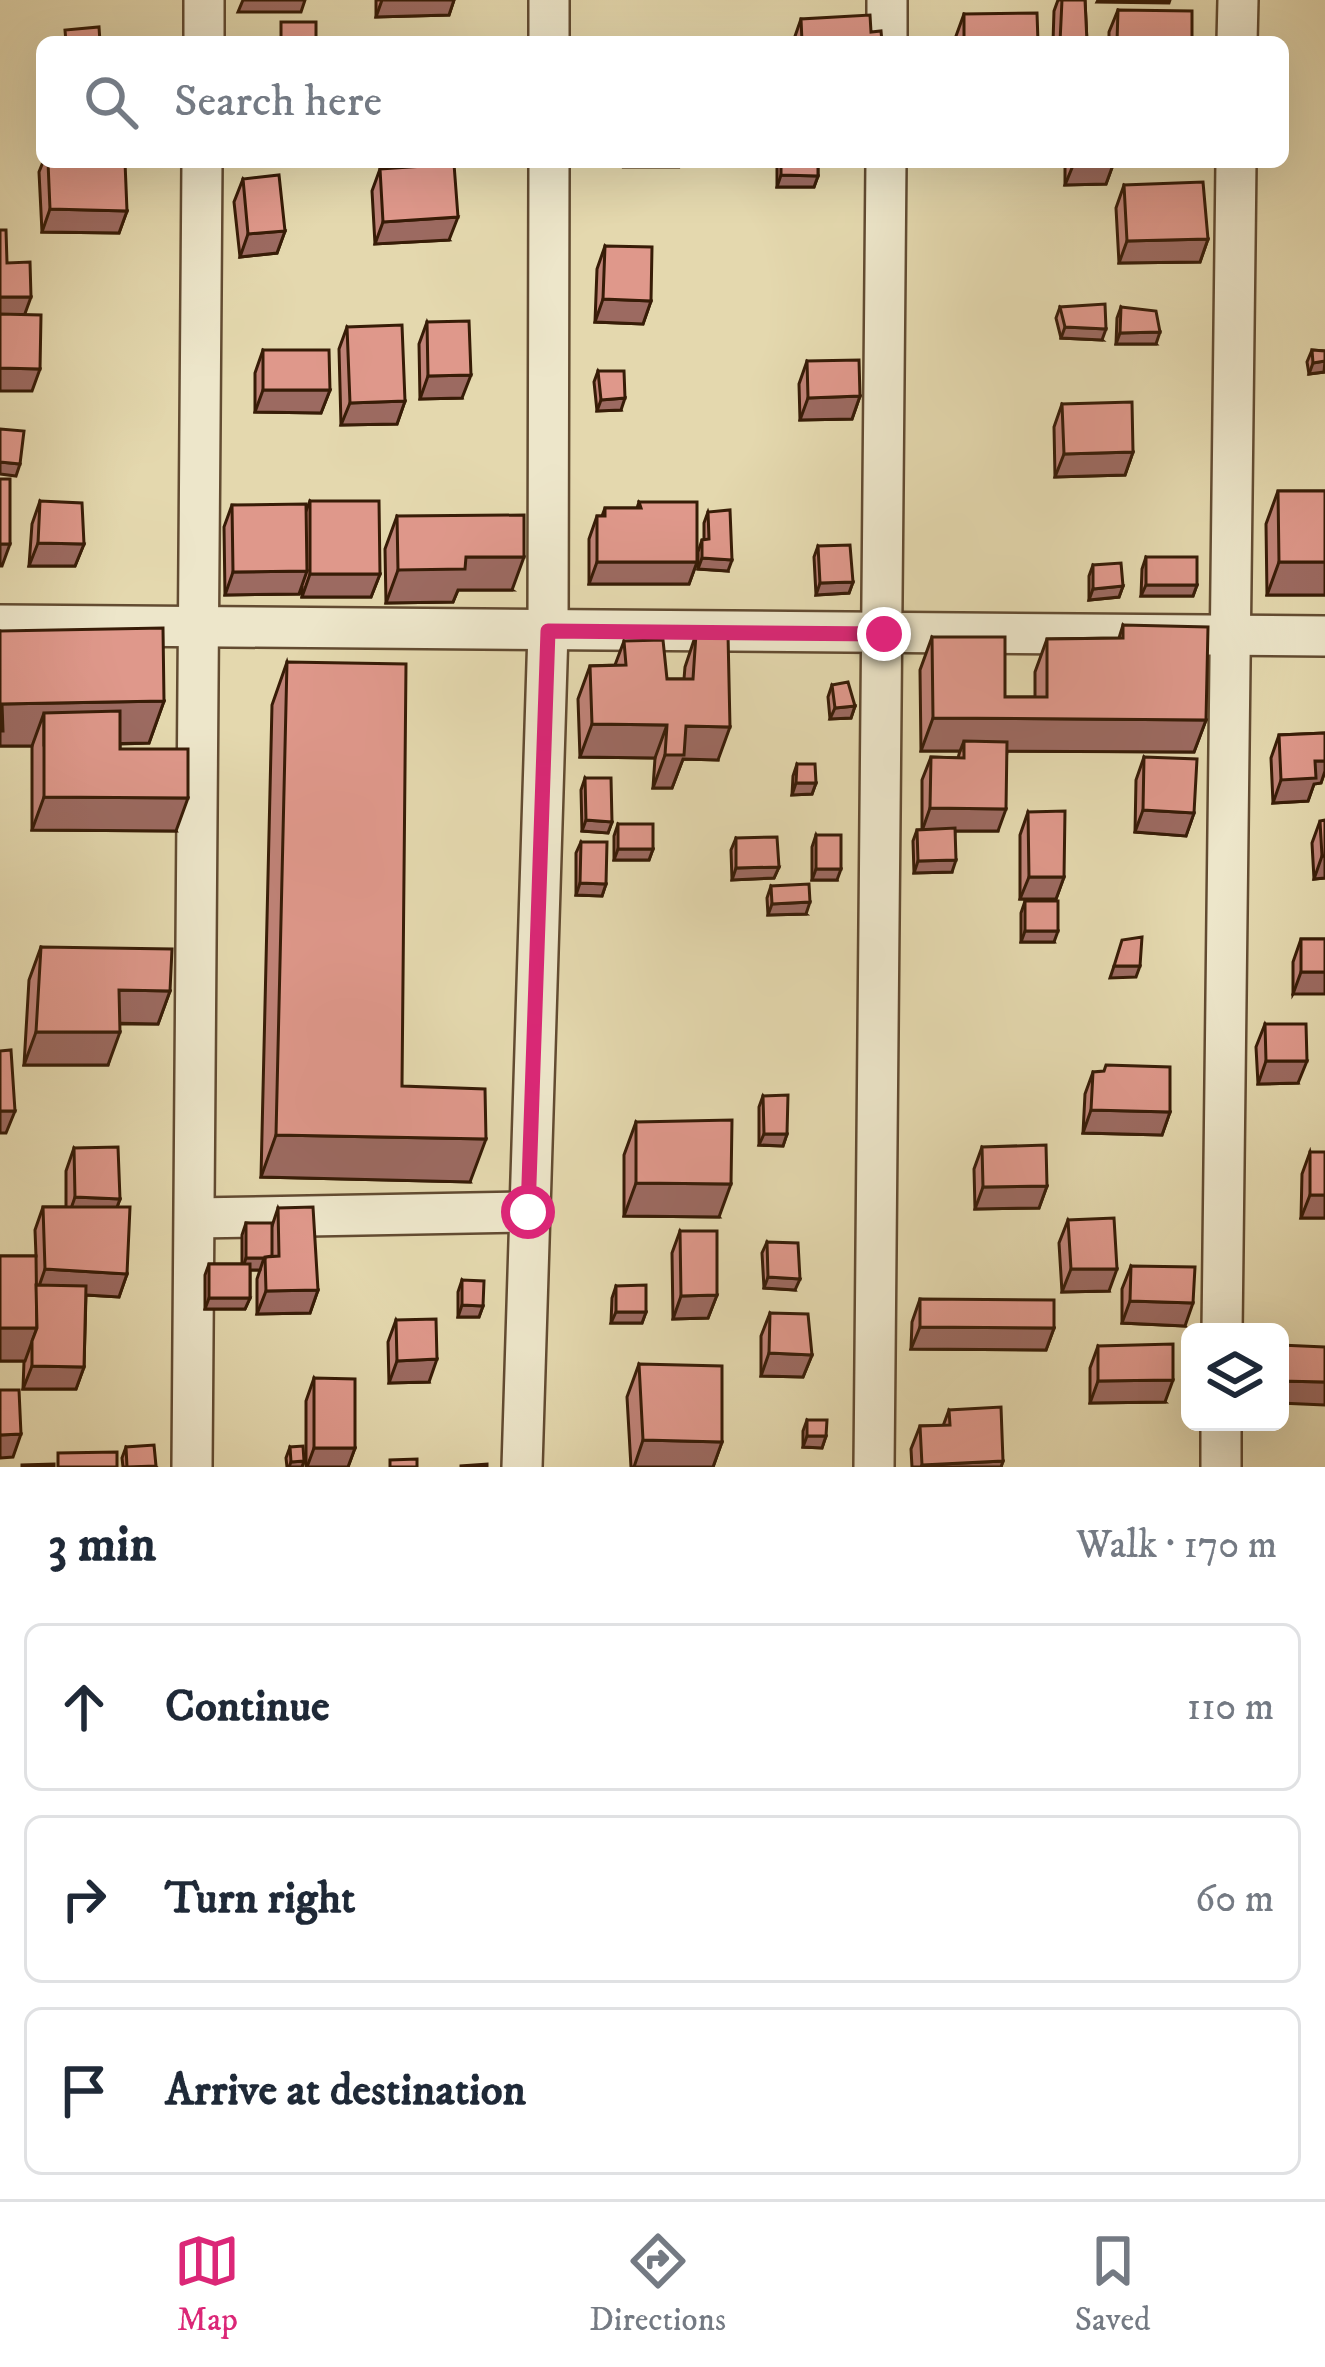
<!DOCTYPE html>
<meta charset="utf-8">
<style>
body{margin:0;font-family:"IM FELL DW Pica",serif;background:#f6f6f7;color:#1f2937}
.controls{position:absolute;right:36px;bottom:36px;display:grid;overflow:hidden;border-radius:18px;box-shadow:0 12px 48px #0002}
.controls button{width:108px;height:108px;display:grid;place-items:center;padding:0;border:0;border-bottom:3px solid #e0e1e3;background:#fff;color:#1f2937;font:60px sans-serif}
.stop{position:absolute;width:36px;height:36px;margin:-27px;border:9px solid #db2777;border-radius:50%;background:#fff}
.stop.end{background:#db2777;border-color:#fff;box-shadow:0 3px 12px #0008}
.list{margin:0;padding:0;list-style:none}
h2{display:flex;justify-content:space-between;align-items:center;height:156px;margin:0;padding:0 48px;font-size:51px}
h2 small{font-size:39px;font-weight:400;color:#747a83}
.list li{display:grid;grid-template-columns:78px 1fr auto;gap:36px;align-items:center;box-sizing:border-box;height:168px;margin:0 24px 24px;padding:0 24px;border:3px solid #e0e1e3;border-radius:18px}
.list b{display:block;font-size:45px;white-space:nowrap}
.list em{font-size:39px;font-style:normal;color:#747a83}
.icon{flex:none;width:66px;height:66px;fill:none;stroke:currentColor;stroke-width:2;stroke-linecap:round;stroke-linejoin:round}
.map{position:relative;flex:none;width:1325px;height:1467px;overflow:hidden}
.search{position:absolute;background:#fff;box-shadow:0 12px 48px #0002;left:36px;right:36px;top:36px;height:132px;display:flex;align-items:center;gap:30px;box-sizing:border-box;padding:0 42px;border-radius:18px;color:#747a83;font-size:45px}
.sheet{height:732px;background:#fff}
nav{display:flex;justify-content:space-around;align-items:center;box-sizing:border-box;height:168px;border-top:3px solid #e0e1e3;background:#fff;font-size:33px;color:#747a83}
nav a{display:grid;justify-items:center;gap:6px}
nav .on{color:#db2777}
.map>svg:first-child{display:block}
</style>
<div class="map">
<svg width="1325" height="1467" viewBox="0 0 1325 1467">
<rect width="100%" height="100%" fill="#e4d8ae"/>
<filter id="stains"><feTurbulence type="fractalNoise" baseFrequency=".00167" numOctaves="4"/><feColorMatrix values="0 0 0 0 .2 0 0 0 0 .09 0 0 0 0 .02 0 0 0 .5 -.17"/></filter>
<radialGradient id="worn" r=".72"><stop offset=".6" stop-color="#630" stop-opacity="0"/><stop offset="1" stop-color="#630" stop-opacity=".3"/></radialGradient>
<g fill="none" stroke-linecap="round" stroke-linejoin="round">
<g stroke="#624b31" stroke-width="44">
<g id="minor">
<path d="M204 42V0"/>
<path d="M549 42V0"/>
<path d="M887 42V0"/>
<path d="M1237 42 1238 0"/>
<path d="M0 625 1325 636"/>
<path d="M195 1218 528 1212"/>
<path d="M1222 1332 1236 162"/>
<path d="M192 1467 202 162"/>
<path d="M522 1467 548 631 549 162"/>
<path d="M874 1467 886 162"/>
<path d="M1221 1467V1422"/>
</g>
</g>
<use href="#minor" stroke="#ede6ca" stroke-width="39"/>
</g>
<g fill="#c08378" stroke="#371c07" stroke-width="3">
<path d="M376 0H454L449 15 376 17Z"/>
<path d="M1058 0H1085L1087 42H1053L1054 11Z"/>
<path d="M1118 10 1192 42H1109V32Z"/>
<path d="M964 14 1038 42H956V36Z"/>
<path d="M801 19 871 32 882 42H793Z"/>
<path d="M43 162H48L127 211 119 233 42 232 39 172Z"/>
<path d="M777 162H818V176L814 187H777Z"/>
<path d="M1065 162H1114L1106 184 1065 185Z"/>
<path d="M380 169 449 240 375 244 372 191Z"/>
<path d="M243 179 285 231 277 253 240 257 234 202Z"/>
<path d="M1124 185 1208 239 1200 262 1119 263 1116 208Z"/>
<path d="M605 246 651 301 643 324 595 322 597 269Z"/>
<path d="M1060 307 1102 340 1061 338 1056 318Z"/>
<path d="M1121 307 1156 344H1116L1117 318Z"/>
<path d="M427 322 462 398 420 399 419 344Z"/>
<path d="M347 327 405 401 397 424 341 425 339 349Z"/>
<path d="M263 350 330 390 321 413 255 412V373Z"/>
<path d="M1312 350 1325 351 1324 372 1309 374 1307 362Z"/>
<path d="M807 361 860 396 852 419 800 420 799 384Z"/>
<path d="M598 371 621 410 597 411 594 382Z"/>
<path d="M1062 404 1133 452 1125 475 1055 477 1054 427Z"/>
<path d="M1278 491H1325V595H1267L1266 524Z"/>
<path d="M40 501 84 544 75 566H29L32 524Z"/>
<path d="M310 501 380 574 371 597H302V586L299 594 225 595 224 527 232 505 306 511Z"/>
<path d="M639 502 697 562 689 584H589V539L597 516H602L605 508H637Z"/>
<path d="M708 512 728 571 698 569V552L702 540H704V523Z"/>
<path d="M397 516 512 590H458L453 602 386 603 385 549Z"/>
<path d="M818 546 853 582 849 593 816 595 814 557Z"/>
<path d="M1146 557 1197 585 1193 596H1141L1142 569Z"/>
<path d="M1093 565 1123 586 1119 597 1089 600V576Z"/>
<path d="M1123 625 1206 720 1194 752 1007 751 998 831H955L952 872 914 873 913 841 917 830H922V780L931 757 958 758 960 751H921L920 670 932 637 1005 697H1035V672L1047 639 1119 638Z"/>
<path d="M0 631 164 701 149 743 120 744V749L176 831 32 830V746H0Z"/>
<path d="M696 634 718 760 683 759 672 788H653L655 758 580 757 578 699 590 666 615 665 624 641 667 679H684L685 667Z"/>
<path d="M287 662 402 1086 470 1182 261 1177 272 705Z"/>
<path d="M832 685 855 706 851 718 830 719 828 697Z"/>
<path d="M1325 733V771L1321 783 1314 784 1308 801 1273 803 1271 758 1279 735Z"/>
<path d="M1144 757 1194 813 1186 836 1135 832 1136 780Z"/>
<path d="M797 764 816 783 812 794 792 795 793 776Z"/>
<path d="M585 778 612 822 608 833 582 831 581 790Z"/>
<path d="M1028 812 1064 877 1056 899H1020V835Z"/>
<path d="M1320 821 1325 878 1314 879 1312 843Z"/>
<path d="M618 824 653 849 649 860H614V836Z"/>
<path d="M816 835 837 880H812V847Z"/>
<path d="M736 838 779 867 774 878 732 880 731 850Z"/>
<path d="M581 842 606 884 602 896 576 895V853Z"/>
<path d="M771 886 806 914 768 915 767 898Z"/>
<path d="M1025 901 1054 942H1021V913Z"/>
<path d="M1301 939H1325L1293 994V962Z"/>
<path d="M41 947 170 991 158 1024H119L108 1065H24L29 980Z"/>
<path d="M1265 1024 1298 1083 1258 1084 1256 1047Z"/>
<path d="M1093 1072 1170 1112 1162 1135 1083 1133 1085 1094Z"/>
<path d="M763 1096 787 1134 783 1146 759 1145V1107Z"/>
<path d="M636 1122 719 1217 624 1216V1155Z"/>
<path d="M982 1147 1047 1186 1039 1208 975 1209 974 1169Z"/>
<path d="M74 1148 120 1199 117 1207 127 1274 119 1297 86 1295 84 1367 76 1389H23L24 1361H0V1256H36L35 1230 43 1207H66V1171Z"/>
<path d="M1310 1152 1325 1218H1301L1302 1174Z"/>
<path d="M278 1208 318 1290 310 1313 257 1314V1279L260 1270H250V1298L245 1309H205V1275L209 1264H242V1235L246 1223 272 1226Z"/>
<path d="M1068 1220 1109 1291 1062 1292 1059 1243Z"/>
<path d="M680 1231 717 1295 708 1318 673 1319 672 1253Z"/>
<path d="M767 1242 795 1290 764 1288 762 1253Z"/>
<path d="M1131 1266 1185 1326 1122 1323V1289Z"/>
<path d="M462 1280 483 1306 479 1317H458V1292Z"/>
<path d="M616 1286 646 1312 642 1323H611L612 1298Z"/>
<path d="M920 1299 1054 1328 1046 1350 911 1349 912 1322Z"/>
<path d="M770 1313 812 1355 803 1377 761 1376V1336Z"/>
<path d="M396 1320 429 1382 389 1383 388 1342Z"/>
<path d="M1098 1346 1165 1402 1090 1403V1368Z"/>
<path d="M639 1364 722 1442 713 1467H631L627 1397Z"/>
<path d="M314 1378 355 1448 348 1467H306V1401Z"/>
<path d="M949 1410 1003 1461 1001 1467H912L911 1449 920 1426H943Z"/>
<path d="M807 1420 826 1436 822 1448 803 1447V1431Z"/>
<path d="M126 1447 156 1467H123L122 1458Z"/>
<path d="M290 1447 304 1461 302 1467H287L286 1458Z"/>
</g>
<g fill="#9c6a61" stroke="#371c07" stroke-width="3">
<path d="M243 0H305L301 12H238Z"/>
<path d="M382 0H454L449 15 376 17Z"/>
<path d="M1098 0H1170L1169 3 1097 2Z"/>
<path d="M626 162H681L679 167H624Z"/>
<path d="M1114 162 1106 184 1065 185 1074 163Z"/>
<path d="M781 175 818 176 814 187H777Z"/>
<path d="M50 209 127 211 119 233 42 232Z"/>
<path d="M458 217 449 240 375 244 383 222Z"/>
<path d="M285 231 277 253 240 257 248 234Z"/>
<path d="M1208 239 1200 262 1119 263 1127 241Z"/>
<path d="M0 297H31L23 319 0 320Z"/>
<path d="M603 299 651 301 643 324 595 322Z"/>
<path d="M1065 327 1106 329 1102 340 1061 338Z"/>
<path d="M1160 332 1156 344H1116L1120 333Z"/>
<path d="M1325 361 1324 372 1309 374 1313 363Z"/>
<path d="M0 368 40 369 32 391H0Z"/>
<path d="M471 375 462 398 420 399 428 376Z"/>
<path d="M263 390H330L321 413 255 412Z"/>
<path d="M860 396 852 419 800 420 808 398Z"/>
<path d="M625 398 621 410 597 411 601 400Z"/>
<path d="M405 401 397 424 341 425 350 403Z"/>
<path d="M1133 452 1125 475 1055 477 1064 454Z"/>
<path d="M0 462 20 464 16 476 0 474Z"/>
<path d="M38 543 84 544 75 566H29Z"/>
<path d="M0 544H10L2 566H0Z"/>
<path d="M466 557H524L512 590H458L453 602 386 603 398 570Z"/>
<path d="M702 558 732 560 728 571 698 569Z"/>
<path d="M597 562H697L689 584H589Z"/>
<path d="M1279 562H1325V595H1267Z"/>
<path d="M307 571 299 594 225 595 233 572Z"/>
<path d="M310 574H380L371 597H302Z"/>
<path d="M853 582 849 593 816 595 820 583Z"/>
<path d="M1146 585H1197L1193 596H1141Z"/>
<path d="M1123 586 1119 597 1089 600 1093 589Z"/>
<path d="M164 701 149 743 44 745V713L32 746H0V711L2 704Z"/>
<path d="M855 706 851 718 830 719 835 708Z"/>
<path d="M933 718 1206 720 1194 752 964 751V741L960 751H921Z"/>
<path d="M592 724 667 725 655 758 580 757Z"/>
<path d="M686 726 730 727 718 760 683 759 672 788H653L665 755Z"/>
<path d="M1315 761H1325V771L1321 783 1314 784 1308 801 1273 803 1281 780Z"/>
<path d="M796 783H816L812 794 792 795Z"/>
<path d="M44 797 188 798 176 831 32 830Z"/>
<path d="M930 808 1006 809 998 831H922Z"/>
<path d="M1143 810 1194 813 1186 836 1135 832Z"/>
<path d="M586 820 612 822 608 833 582 831Z"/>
<path d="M618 849H653L649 860H614Z"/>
<path d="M1322 856H1325V878L1314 879Z"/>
<path d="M956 860 952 872 914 873 918 861Z"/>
<path d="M779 867 774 878 732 880 736 868Z"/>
<path d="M816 869H841L837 880H812Z"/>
<path d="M1029 877H1064L1056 899H1020Z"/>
<path d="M580 883 606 884 602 896 576 895Z"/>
<path d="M810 902 806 914 768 915 772 904Z"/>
<path d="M1025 931H1058L1054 942H1021Z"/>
<path d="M1114 966H1140L1136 977 1110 978Z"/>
<path d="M1301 972H1325V994H1293Z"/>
<path d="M119 990 170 991 158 1024 107 1023Z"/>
<path d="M36 1032H120L108 1065H24Z"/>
<path d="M1266 1061H1307L1298 1083 1258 1084Z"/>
<path d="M1091 1110 1170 1112 1162 1135 1083 1133Z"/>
<path d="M0 1111H15L6 1133H0Z"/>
<path d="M764 1134H787L783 1146 759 1145Z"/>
<path d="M276 1135 486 1139 470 1182 261 1177Z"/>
<path d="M636 1183 731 1184 719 1217 624 1216Z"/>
<path d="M1047 1186 1039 1208 975 1209 983 1187Z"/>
<path d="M1310 1195H1325V1218H1301Z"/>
<path d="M75 1197 120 1199 112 1221 67 1220Z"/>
<path d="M246 1258H264L260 1270H242Z"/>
<path d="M45 1269 127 1274 119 1297 37 1292Z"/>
<path d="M1071 1269H1117L1109 1291 1062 1292Z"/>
<path d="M768 1277 800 1279 795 1290 764 1288Z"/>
<path d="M318 1290 310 1313 257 1314 266 1291Z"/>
<path d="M717 1295 708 1318 673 1319 681 1296Z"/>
<path d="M209 1298H250L245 1309H205Z"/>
<path d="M1130 1301 1193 1303 1185 1326 1122 1323Z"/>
<path d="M462 1305 483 1306 479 1317H458Z"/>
<path d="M616 1312H646L642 1323H611Z"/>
<path d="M920 1327 1054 1328 1046 1350 911 1349Z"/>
<path d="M0 1328H37L25 1361H0Z"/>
<path d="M769 1353 812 1355 803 1377 761 1376Z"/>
<path d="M437 1359 429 1382 389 1383 397 1361Z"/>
<path d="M32 1366 84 1367 76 1389H23Z"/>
<path d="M1173 1380 1165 1402 1090 1403 1098 1381Z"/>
<path d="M1280 1381 1325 1382V1405L1280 1403Z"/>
<path d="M21 1434 13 1457 0 1458V1435Z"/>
<path d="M807 1436H826L822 1448 803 1447Z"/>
<path d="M643 1440 722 1442 713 1467H634Z"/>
<path d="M314 1448H355L348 1467H307Z"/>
<path d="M304 1461 302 1467H289L291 1462Z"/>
<path d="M1003 1461 1001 1467H921L922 1465Z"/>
</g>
<g fill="#df988b" stroke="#371c07" stroke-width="3">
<path d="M1062 0H1085L1087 42H1060Z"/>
<path d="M1118 10 1192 11V42H1117Z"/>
<path d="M1037 13 1038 42H964V14Z"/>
<path d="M870 15 871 32 881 31 882 42H802L801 19Z"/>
<rect x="281" y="22" width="35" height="20"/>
<path d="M99 27 100 42H66L65 30Z"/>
<path d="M48 162H125L127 211 50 209Z"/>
<path d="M781 162H818V176L781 175Z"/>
<path d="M454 164 458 217 383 222 380 169Z"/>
<path d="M279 175 285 231 248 234 243 179Z"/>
<path d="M1203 182 1208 239 1127 241 1124 185Z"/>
<path d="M0 230H6L7 263 30 262 31 297H0Z"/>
<path d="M605 246 652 247 651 301 603 299Z"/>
<path d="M1105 304 1106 329 1065 327 1060 307Z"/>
<path d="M1121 307 1156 311 1160 332 1120 333Z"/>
<path d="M0 314 41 315 40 369 0 368Z"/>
<path d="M469 321 471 375 428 376 427 322Z"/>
<path d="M402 325 405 401 350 403 347 327Z"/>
<path d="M263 350H329L330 390H263Z"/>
<path d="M1312 350 1325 351V361L1313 363Z"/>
<path d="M859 360 860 396 808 398 807 361Z"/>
<path d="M598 371H624L625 398 601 400Z"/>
<path d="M1132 402 1133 452 1064 454 1062 404Z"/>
<path d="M0 429 24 431 20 464 0 462Z"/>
<rect x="0" y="479" width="10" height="65"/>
<path d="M1278 491H1325V562H1279Z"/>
<path d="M40 501 82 503 84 544 38 543Z"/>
<path d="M310 501H379L380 574H310Z"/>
<path d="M639 502H697V562H597V516H605V508H641Z"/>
<path d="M306 504 307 571 233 572 232 505Z"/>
<path d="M730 510 732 560 702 558V540L709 539 708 512Z"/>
<path d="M524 515V557H466L465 569 398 570 397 516Z"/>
<path d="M850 545 853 582 820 583 818 546Z"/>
<rect x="1146" y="557" width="51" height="28"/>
<path d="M1121 563 1123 586 1093 589V565Z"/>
<path d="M1123 625 1208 627 1206 720 933 718 932 637H1005V697H1047V639L1123 638Z"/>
<path d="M163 628 164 701 2 704 3 731H0V631Z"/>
<path d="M696 634H728L730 727 686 726 684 755H665L667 725 592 724 590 666 626 665 624 641 663 640 667 679H693Z"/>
<path d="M287 662 406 664 402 1086 485 1089 486 1139 276 1135Z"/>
<path d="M848 682 855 706 835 708 832 685Z"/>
<path d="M120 711V749H188V798L44 797V713Z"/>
<path d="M1325 733V761H1315L1316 778 1281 780 1279 735Z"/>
<path d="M964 741 1007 742 1006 809 930 808 931 757 964 758Z"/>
<path d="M1144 757 1197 759 1194 813 1143 810Z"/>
<path d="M797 764H815L816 783H796Z"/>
<path d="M585 778H611L612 822 586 820Z"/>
<path d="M1065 811 1064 877H1029L1028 812Z"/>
<path d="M1325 820V856H1322L1320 821Z"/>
<rect x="618" y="824" width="35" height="25"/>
<path d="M955 828 956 860 918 861 917 830Z"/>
<rect x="816" y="835" width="25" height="34"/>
<path d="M777 837 779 867 736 868V838Z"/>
<path d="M581 842H607L606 884 580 883Z"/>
<path d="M809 884 810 902 772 904 771 886Z"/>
<rect x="1025" y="901" width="33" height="30"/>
<path d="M1142 937 1140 966H1114L1122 940Z"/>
<rect x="1301" y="939" width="24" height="33"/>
<path d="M41 947 172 949 170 991 119 990 120 1032H36Z"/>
<path d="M1265 1024H1306L1307 1061H1266Z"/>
<path d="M11 1050 15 1111H0V1051Z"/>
<path d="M1106 1065 1170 1067V1112L1091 1110 1093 1072 1104 1071Z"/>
<path d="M788 1095 787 1134H764L763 1096Z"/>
<path d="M732 1120 731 1184 636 1183V1122Z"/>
<path d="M1046 1145 1047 1186 983 1187 982 1147Z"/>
<path d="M118 1147 120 1199 75 1197 74 1148Z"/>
<rect x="1310" y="1152" width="15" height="43"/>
<path d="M43 1207H130L127 1274 45 1269Z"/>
<path d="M313 1207 318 1290 266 1291 265 1257 279 1256 278 1208Z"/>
<path d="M1114 1218 1117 1269H1071L1068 1220Z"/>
<path d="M246 1223H272V1256L265 1257V1258H246Z"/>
<path d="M680 1231H717V1295L681 1296Z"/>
<path d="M767 1242 798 1243 800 1279 768 1277Z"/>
<path d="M0 1256H36L37 1328H0Z"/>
<rect x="209" y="1264" width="41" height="34"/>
<path d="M1131 1266 1195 1267 1193 1303 1130 1301Z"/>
<path d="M462 1280 484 1281 483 1306 462 1305Z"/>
<path d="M36 1285 86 1286 84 1367 32 1366V1341L37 1328Z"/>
<path d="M646 1285V1312H616V1286Z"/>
<path d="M920 1299 1054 1300V1328L920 1327Z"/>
<path d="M770 1313 808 1314 812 1355 769 1353Z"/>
<path d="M436 1319 437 1359 397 1361 396 1320Z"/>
<path d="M1173 1344V1380L1098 1381V1346Z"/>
<path d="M1280 1345 1325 1347V1382L1280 1381Z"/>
<path d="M639 1364 722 1366V1442L643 1440Z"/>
<path d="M314 1378 355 1379V1448H314Z"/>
<path d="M0 1390H19L21 1434 0 1435Z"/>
<path d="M1001 1407 1003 1461 922 1465 920 1426 950 1425 949 1410Z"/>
<path d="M807 1420H827L826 1436H807Z"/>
<path d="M154 1445 156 1466 127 1467 126 1447Z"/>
<path d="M303 1446 304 1461 291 1462 290 1447Z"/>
<path d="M117 1452V1467H58V1453Z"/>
<path d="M417 1459V1467H390V1460Z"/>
<path d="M54 1464V1467H22V1465Z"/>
<path d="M487 1464V1467H461V1466Z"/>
</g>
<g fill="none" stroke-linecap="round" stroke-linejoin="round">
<path stroke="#db2777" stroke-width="15" d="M528 1212 548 631 884 634"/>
</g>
<rect width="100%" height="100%" filter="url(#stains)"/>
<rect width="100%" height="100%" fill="url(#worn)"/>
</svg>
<div class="controls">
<button><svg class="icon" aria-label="layers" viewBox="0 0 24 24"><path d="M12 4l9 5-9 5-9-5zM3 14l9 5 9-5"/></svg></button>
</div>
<div class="stop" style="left:528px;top:1212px"></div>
<div class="stop end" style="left:884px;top:634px"></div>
<div class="search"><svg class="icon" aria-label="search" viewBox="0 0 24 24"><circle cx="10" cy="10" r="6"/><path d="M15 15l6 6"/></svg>Search here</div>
</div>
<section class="sheet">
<h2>3 min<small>Walk · 170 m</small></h2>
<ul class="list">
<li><svg class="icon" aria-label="ahead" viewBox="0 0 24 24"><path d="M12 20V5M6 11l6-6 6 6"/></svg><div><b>Continue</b></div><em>110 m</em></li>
<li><svg class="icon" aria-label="right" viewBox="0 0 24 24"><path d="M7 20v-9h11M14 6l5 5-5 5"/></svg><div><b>Turn right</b></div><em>60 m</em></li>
<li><svg class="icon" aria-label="arrive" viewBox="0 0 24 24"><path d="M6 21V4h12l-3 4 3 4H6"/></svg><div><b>Arrive at destination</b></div></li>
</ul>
</section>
<nav>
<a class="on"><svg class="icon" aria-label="map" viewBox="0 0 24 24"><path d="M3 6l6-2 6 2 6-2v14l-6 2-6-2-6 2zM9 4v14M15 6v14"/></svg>Map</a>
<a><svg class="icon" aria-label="directions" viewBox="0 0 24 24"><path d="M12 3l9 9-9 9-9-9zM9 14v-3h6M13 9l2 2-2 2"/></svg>Directions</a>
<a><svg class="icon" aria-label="saved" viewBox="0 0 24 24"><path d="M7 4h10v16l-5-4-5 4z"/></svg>Saved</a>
</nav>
